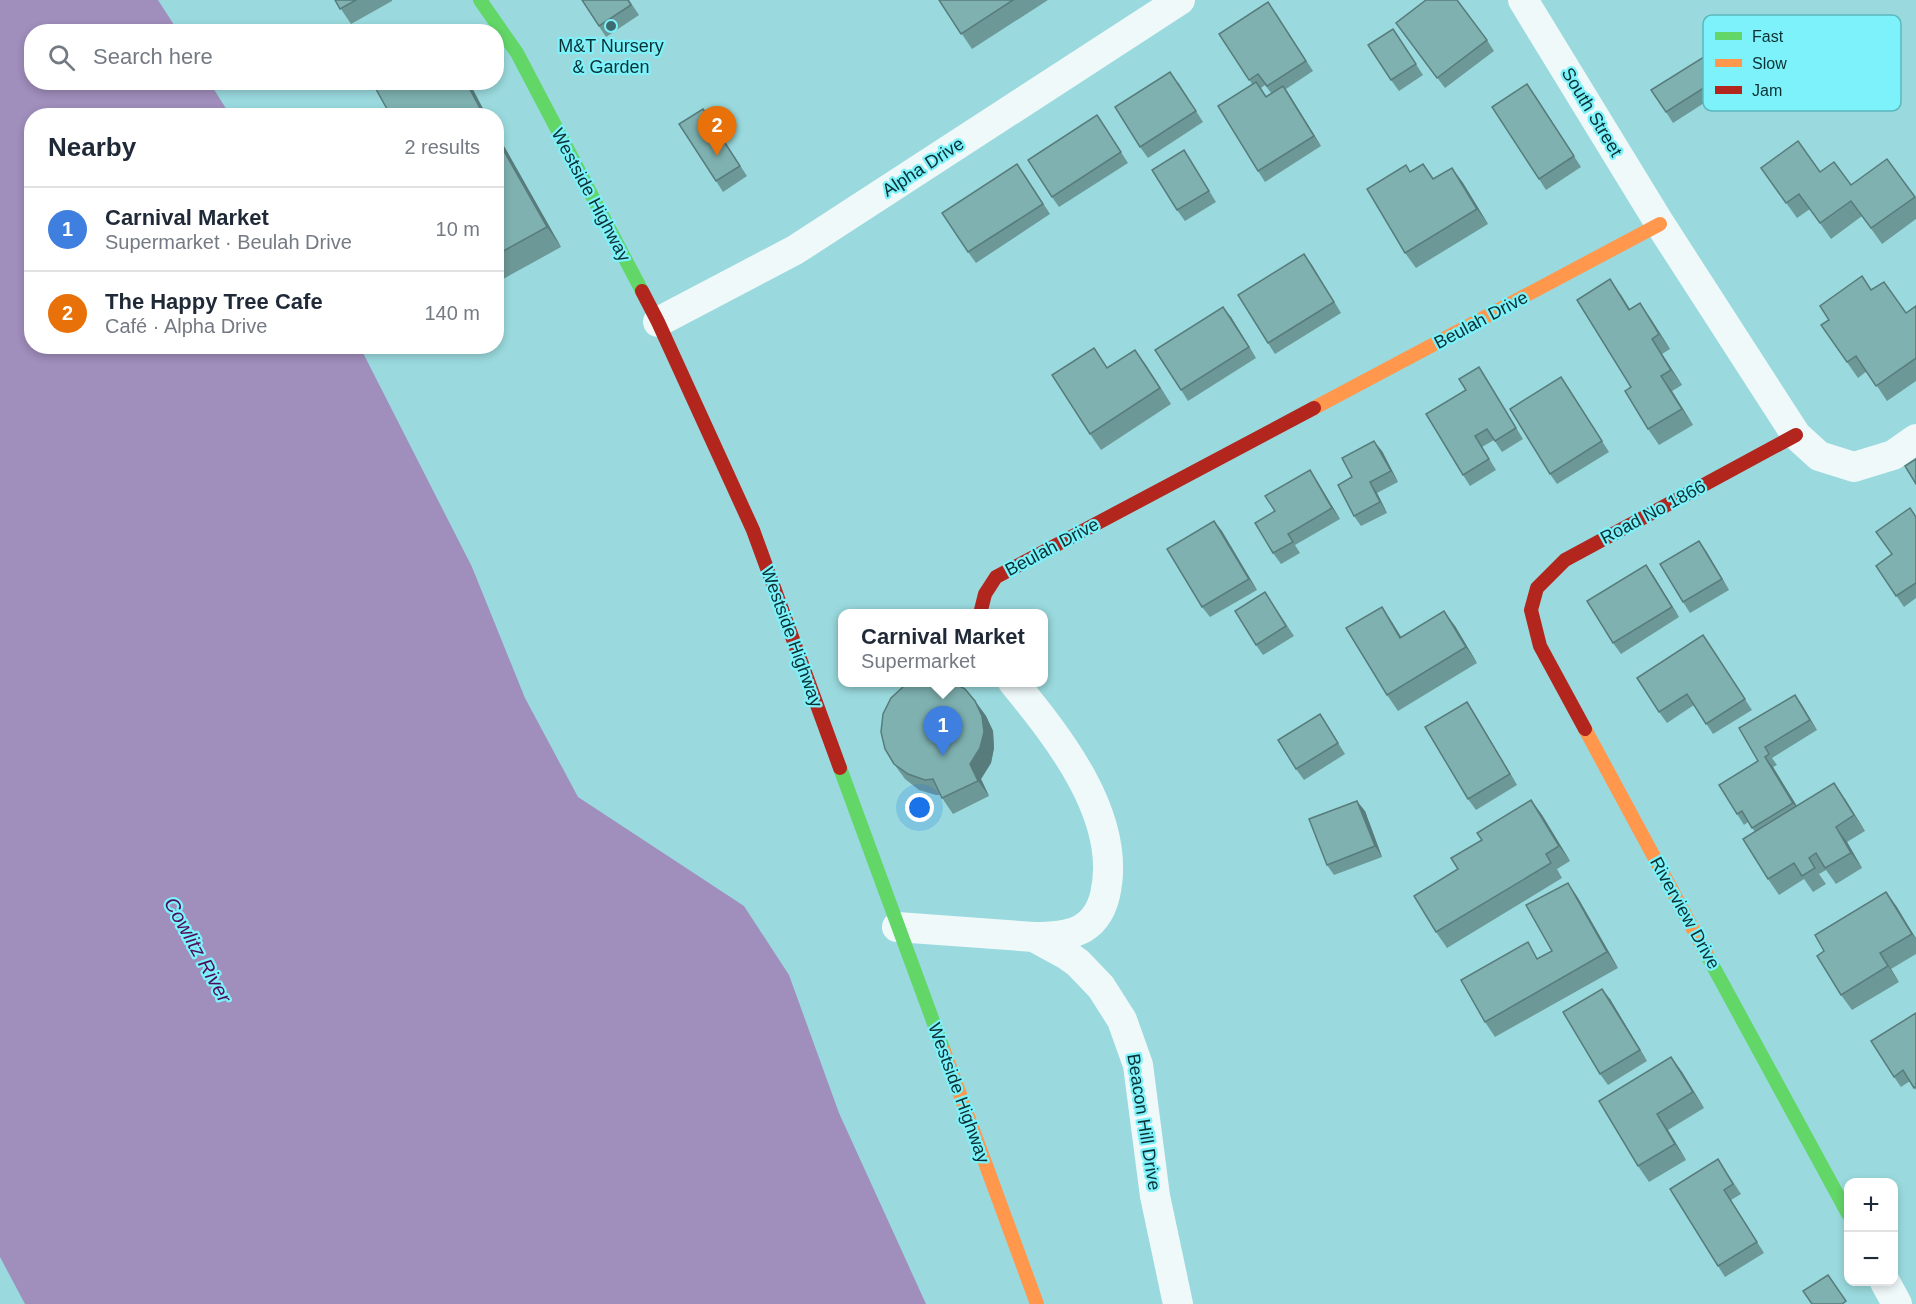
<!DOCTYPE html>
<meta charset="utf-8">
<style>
body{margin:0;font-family:Arial,sans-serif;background:#f2f2f3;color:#1f2937}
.controls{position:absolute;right:18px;bottom:18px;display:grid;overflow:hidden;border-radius:12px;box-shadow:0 3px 9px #0003}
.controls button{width:54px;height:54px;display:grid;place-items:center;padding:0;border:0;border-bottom:2px solid #e0e1e3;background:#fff;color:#1f2937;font:30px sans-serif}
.you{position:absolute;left:920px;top:808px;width:21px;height:21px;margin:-15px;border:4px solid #fff;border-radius:50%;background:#1a73e8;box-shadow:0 0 0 9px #1a73e833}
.badge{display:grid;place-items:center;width:39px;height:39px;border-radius:50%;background:#3c6c70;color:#fff;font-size:20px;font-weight:700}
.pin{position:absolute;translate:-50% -50px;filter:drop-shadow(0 2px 3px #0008)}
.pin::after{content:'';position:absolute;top:32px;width:21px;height:18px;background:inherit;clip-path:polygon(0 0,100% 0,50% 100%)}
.popup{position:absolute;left:838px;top:609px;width:210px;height:78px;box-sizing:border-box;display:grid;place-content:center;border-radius:12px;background:#fff;filter:drop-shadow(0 2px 4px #0005);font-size:20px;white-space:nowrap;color:#747a83}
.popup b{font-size:22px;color:#1f2937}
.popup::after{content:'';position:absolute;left:50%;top:100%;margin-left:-12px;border:12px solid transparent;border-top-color:#fff}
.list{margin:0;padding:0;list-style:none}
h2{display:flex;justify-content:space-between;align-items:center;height:78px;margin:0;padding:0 24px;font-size:26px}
h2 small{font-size:20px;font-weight:400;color:#747a83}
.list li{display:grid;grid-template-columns:39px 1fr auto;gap:18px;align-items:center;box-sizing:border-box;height:84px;padding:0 24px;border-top:2px solid #e0e1e3}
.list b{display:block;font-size:22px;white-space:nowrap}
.list p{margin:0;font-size:20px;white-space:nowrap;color:#747a83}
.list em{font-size:20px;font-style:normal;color:#747a83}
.icon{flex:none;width:33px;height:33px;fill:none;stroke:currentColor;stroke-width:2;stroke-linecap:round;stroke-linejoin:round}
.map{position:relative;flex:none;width:1916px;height:1304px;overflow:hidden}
.search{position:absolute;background:#fff;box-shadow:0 3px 9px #0003;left:24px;top:24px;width:480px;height:66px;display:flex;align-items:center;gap:15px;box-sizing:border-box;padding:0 21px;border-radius:24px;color:#747a83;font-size:22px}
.panel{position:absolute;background:#fff;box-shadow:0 3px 9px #0003;left:24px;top:108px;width:480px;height:246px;border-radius:24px}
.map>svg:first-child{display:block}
</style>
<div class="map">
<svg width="1916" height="1304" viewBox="0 0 1916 1304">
<rect width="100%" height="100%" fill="#9adade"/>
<path fill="#a08ebc" d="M0 0H158L178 31 32 32V82L210 83 230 115 32 116V346L360 347 472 567 525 698 578 797 744 906 789 975 839 1113 926 1304H25L0 1257Z"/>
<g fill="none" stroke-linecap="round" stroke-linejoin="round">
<g stroke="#f0f9fa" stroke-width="30">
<path d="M1523 0 1660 224 1796 435 1819 456 1854 467 1893 455 1916 439"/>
<path d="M658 322 795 250 1180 0"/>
<path d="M1013 682C1059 738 1123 818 1105 895 1096 933 1068 937 1034 937"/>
<path d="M897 927 1034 937 1067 955 1078 963 1101 987 1122 1020 1138 1065 1155 1196 1178 1304"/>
<path d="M1885 1282 1897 1304"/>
</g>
<g stroke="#63d668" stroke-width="14">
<path d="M480 0 517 53 642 291"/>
<path d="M840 768 944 1051"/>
<path d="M1707 955 1848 1214"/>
</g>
<g stroke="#ff974d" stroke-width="14">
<path d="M1314 408 1660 224"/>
<path d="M1585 729 1707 955"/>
<path d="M944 1051 1037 1304"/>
</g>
<g stroke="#b3261e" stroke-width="14">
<path d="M642 291 658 322 753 530 840 768"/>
<path d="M980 614 985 594 996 577 1314 408"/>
<path d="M1585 729 1540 646 1531 610 1537 588 1565 560 1796 435"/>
</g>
</g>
<g fill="#6c9897" fill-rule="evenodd">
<path d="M335 0H392V1L351 24Z"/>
<path d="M582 0H629L639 15 606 37Z"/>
<path d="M939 0H1048L972 49Z"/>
<path d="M1276 13 1313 71 1286 89 1321 146 1265 182 1258 171 1252 84 1219 34ZM1265 85 1271 93 1266 96 1261 88Z"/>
<path d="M1393 29 1423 75 1399 91 1391 80Z"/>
<path d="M1403 33 1487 40 1494 51 1445 88Z"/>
<path d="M1747 40 1768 74 1751 85 1747 79Z"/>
<path d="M1714 65 1729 87 1673 123 1666 112Z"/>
<path d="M1178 82 1203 122 1148 158 1140 147Z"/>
<path d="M1535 95 1581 167 1546 190 1539 179Z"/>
<path d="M703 109 747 176 723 192 716 181Z"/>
<path d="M1104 126 1128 163 1059 207 1052 197Z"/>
<path d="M496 132 561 247 496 283Z"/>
<path d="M1887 159 1916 198V219L1882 244 1862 216 1831 239 1810 209 1797 218 1761 168 1820 172 1851 185Z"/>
<path d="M1191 161 1216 202 1185 221 1177 210Z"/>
<path d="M1423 164 1434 179 1452 168 1463 183 1488 224 1416 268 1405 253 1410 172Z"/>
<path d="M1025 175 1050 214 976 263 968 252Z"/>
<path d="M1304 254 1341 313 1275 354 1268 343Z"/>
<path d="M1871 290 1906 313 1916 306V381L1887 401 1867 371 1858 378 1821 325Z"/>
<path d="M1621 295 1630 309 1640 303 1670 349 1662 354 1682 385 1672 391 1693 425 1659 445 1648 429 1631 387Z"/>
<path d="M1231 317 1256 358 1188 401 1181 390Z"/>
<path d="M1135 350 1171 404 1101 450 1090 434 1108 367Z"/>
<path d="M1486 378 1523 439 1502 452 1494 440 1482 447 1496 470 1470 486 1463 475Z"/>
<path d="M1568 387 1609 452 1557 484 1550 474Z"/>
<path d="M1382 451 1398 482 1377 493 1387 513 1361 526 1354 516 1352 477Z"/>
<path d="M1317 481 1340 519 1295 545 1300 553 1281 564 1273 553 1275 511Z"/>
<path d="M1916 517V598L1904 607 1876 566 1892 554Z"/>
<path d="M1214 521 1257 590 1210 617 1202 607Z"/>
<path d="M1706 551 1729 590 1690 613 1683 602Z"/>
<path d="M1653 575 1679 617 1621 654 1613 643Z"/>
<path d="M1265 592 1294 636 1263 655 1256 645Z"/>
<path d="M1382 607 1401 637 1455 626 1477 663 1398 711 1387 695Z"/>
<path d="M1703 635 1752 710 1713 734 1694 705 1667 723 1659 712Z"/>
<path d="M1795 695 1817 730 1772 758 1777 765 1773 767 1797 806 1845 799 1865 831 1847 842 1862 868 1836 884 1826 870 1819 874 1826 884 1813 892 1804 879 1779 895 1768 879 1755 832 1748 822 1744 825 1737 814 1758 761 1739 728Z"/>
<path d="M975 701 986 716 993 731 994 748 991 763 981 779 989 796 953 814 940 795H936L919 790 905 779 894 764Z"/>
<path d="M1467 702 1474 713 1517 785 1476 810 1468 799Z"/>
<path d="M1327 725 1345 754 1304 780 1296 769Z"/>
<path d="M1531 800 1542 815 1570 861 1557 869 1562 878 1447 948 1436 932 1482 840Z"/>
<path d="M1365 811 1382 857 1334 875 1327 865Z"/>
<path d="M1568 883 1578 898 1618 968 1495 1037 1485 1022 1539 958 1552 951Z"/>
<path d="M1886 892 1916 938V954L1891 969 1899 982 1852 1010 1841 995Z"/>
<path d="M1610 999 1647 1061 1608 1085 1600 1074Z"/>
<path d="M1916 1013V1090L1910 1081 1901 1087 1894 1077Z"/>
<path d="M1671 1057 1682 1072 1704 1108 1668 1130 1686 1160 1649 1182 1638 1166Z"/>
<path d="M1718 1159 1741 1194 1731 1200 1764 1253 1725 1277 1718 1266Z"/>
</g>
<g fill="#587c7b">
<path d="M466 82H469L487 116H484Z"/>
<path d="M1283 86 1290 96 1321 146 1314 136Z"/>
<path d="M496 132 561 247 547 227 496 137Z"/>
<path d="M1452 168 1463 183 1488 224 1477 209Z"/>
<path d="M1304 254 1312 265 1341 313 1334 302Z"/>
<path d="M1610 279 1621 295 1640 326 1629 310Z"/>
<path d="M1640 303 1651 319 1670 349 1659 334Z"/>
<path d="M1223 307 1231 317 1256 358 1249 347Z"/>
<path d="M1652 339 1662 354 1682 385 1671 370Z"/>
<path d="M1135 350 1146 365 1171 404 1160 388Z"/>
<path d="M1661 376 1672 391 1693 425 1682 409Z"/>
<path d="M1374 441 1382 451 1398 482 1391 471Z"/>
<path d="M1310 470 1317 481 1340 519 1332 508Z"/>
<path d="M1370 482 1377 493 1387 513 1380 502Z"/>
<path d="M1214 521 1222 531 1257 590 1249 579Z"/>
<path d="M1699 541 1706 551 1729 590 1722 579Z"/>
<path d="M1646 565 1653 575 1679 617 1672 607Z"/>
<path d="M1382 607 1392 622 1411 653 1400 638Z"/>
<path d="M1444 611 1455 626 1477 663 1466 647Z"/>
<path d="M1795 695 1802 705 1817 730 1810 720Z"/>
<path d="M975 701 986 716 993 731 994 748 991 763 981 779 989 796 978 781 970 764Z"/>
<path d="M1467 702 1474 713 1517 785 1510 774Z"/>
<path d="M1765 757 1773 767 1801 813 1793 803Z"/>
<path d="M1834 783 1845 799 1865 831 1854 815Z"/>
<path d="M1531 800 1542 815 1570 861 1559 846Z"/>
<path d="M1357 801 1365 811 1382 857 1375 846Z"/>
<path d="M1836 827 1847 842 1862 868 1851 853Z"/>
<path d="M1568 883 1578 898 1618 968 1607 952Z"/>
<path d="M1886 892 1897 907 1916 939 1912 934Z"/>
<path d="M1880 953 1891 969 1899 982 1888 966Z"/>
<path d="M1602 989 1610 999 1647 1061 1640 1050Z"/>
<path d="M1671 1057 1682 1072 1704 1108 1693 1092Z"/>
<path d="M1657 1114 1668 1130 1686 1160 1675 1144Z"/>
</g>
<g fill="#7eb1b0" stroke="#587c7b" stroke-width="1.5">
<path d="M335 0H356L340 9Z"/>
<path d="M582 0H628L631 5 599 26Z"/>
<path d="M939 0H1013L961 34Z"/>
<path d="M1426 0H1457L1487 40 1437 78 1396 23Z"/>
<path d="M1268 2 1306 61 1267 86 1258 74 1249 80 1219 34Z"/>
<path d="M1393 29 1416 64 1391 80 1368 45Z"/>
<path d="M1747 40 1765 69 1747 79 1730 51Z"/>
<path d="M1707 55 1721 77 1666 112 1651 90Z"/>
<path d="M1170 72 1196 111 1140 147 1115 107Z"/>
<path d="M372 82H466L484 116H391Z"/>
<path d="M1256 82 1266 97 1283 86 1314 136 1258 171 1218 106Z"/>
<path d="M1527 84 1574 156 1539 179 1492 107Z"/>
<path d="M703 109 740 166 716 181 679 124Z"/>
<path d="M1097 115 1121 152 1052 197 1028 160Z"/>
<path d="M496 137 547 227 496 255Z"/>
<path d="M1798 141 1820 172 1834 162 1851 185 1887 159 1915 197 1871 228 1851 201 1820 223 1799 194 1786 203 1761 168Z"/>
<path d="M1184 150 1209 191 1177 210 1152 170Z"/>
<path d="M1017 164 1043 204 968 252 942 213Z"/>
<path d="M1423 164 1433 179 1452 168 1477 209 1405 253 1367 189 1406 165 1410 172Z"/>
<path d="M1304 254 1334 302 1268 343 1238 295Z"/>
<path d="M1862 276 1871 290 1884 282 1906 313 1916 306V358L1876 386 1856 356 1847 362 1821 325 1829 320 1820 306Z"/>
<path d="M1610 279 1629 310 1640 303 1659 334 1652 339 1671 370 1661 376 1682 409 1648 429 1625 391 1631 387 1577 300Z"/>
<path d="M1223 307 1249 347 1181 390 1155 350Z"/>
<path d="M1094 348 1107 368 1135 350 1160 388 1090 434 1052 375Z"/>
<path d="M1479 367 1516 428 1495 441 1487 429 1475 436 1489 459 1463 475 1426 414 1466 390 1459 379Z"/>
<path d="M1561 377 1602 441 1550 474 1510 409Z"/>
<path d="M1374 441 1391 471 1370 482 1380 502 1354 516 1338 485 1352 477 1342 458Z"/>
<path d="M1916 459V484L1905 466Z"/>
<path d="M1310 470 1332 508 1288 534 1293 542 1273 553 1255 523 1275 511 1265 496Z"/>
<path d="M1910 508 1916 517V583L1896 596 1876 566 1892 554 1876 532Z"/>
<path d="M1214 521 1249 579 1202 607 1167 549Z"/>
<path d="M1699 541 1722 579 1683 602 1660 564Z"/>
<path d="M1646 565 1672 607 1613 643 1587 601Z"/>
<path d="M1265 592 1286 626 1256 645 1235 611Z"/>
<path d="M1382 607 1400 638 1444 611 1466 647 1387 695 1346 628Z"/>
<path d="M1703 635 1745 699 1706 724 1687 694 1659 712 1637 678Z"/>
<path d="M912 682H953L965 689 975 701 982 716 984 732 980 748 970 764 978 781 942 798 933 779 925 780 908 774 894 764 885 749 881 732 883 714 891 698 904 686Z"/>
<path d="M1795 695 1810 720 1765 747 1769 754 1765 757 1793 803 1752 828 1742 811 1737 814 1719 785 1758 761 1739 728Z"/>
<path d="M1467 702 1510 774 1468 799 1425 727Z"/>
<path d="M1320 714 1338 743 1296 769 1278 740Z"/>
<path d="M1834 783 1854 815 1836 827 1851 853 1825 868 1816 853 1809 858 1815 868 1802 876 1794 863 1768 879 1743 839Z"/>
<path d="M1531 800 1559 846 1546 854 1551 863 1436 932 1414 896 1458 869 1451 858 1482 840 1477 833Z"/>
<path d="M1357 801 1375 846 1327 865 1309 819Z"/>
<path d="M1568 883 1607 952 1485 1022 1461 980 1528 942 1537 959 1552 951 1526 905Z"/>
<path d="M1886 892 1912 934 1880 953 1888 966 1841 995 1817 956 1824 951 1815 935Z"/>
<path d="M1602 989 1640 1050 1600 1074 1563 1012Z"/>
<path d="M1916 1013V1086L1914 1088 1903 1070 1894 1077 1871 1041Z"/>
<path d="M1671 1057 1693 1092 1657 1114 1675 1144 1638 1166 1599 1101Z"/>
<path d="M1718 1159 1733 1184 1724 1190 1757 1242 1718 1266 1670 1189Z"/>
<path d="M1828 1275 1846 1301 1842 1304H1812L1803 1291Z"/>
</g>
<circle fill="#3c6c70" stroke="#7ef2fa" stroke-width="2" cx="611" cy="26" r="6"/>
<g text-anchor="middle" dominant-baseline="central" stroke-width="4.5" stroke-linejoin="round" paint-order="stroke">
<g font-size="18" fill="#0a3134" stroke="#7ef2fa">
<text x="611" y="46">M&amp;T Nursery<tspan x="611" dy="21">&amp; Garden</tspan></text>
</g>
<g font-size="18" fill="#0a3134" stroke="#7ef2fa">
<text transform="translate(1592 112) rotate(59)">South Street</text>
<text transform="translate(923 167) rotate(-33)">Alpha Drive</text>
<text transform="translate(591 195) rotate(62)">Westside Highway</text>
<text transform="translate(1481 320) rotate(-28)">Beulah Drive</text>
<text transform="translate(1653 512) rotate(-28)">Road No 1866</text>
<text transform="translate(1052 547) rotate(-28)">Beulah Drive</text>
<text transform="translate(792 637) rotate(70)">Westside Highway</text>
<text transform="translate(1685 913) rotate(61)">Riverview Drive</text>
<text transform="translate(959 1093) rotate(70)">Westside Highway</text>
<text transform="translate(1144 1122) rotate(81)">Beacon Hill Drive</text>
</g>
<g font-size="20" font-style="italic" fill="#500b5b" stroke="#7ef2fa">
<text transform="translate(198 950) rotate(61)">Cowlitz River</text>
</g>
</g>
<rect x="1703" y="15" width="198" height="96" rx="9" fill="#7ef2fa" stroke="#5bb8bf" stroke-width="1.5"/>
<rect x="1715" y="32" width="27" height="8" fill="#63d668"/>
<rect x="1715" y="59" width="27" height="8" fill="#ff974d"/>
<rect x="1715" y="86" width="27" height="8" fill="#b3261e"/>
<g font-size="16" fill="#0a3134">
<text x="1752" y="42">Fast</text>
<text x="1752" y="69">Slow</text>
<text x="1752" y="96">Jam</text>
</g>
</svg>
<div class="controls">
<button>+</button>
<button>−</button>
</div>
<div class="you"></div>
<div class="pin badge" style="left:943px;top:756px;background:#3f7fe0">1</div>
<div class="popup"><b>Carnival Market</b>Supermarket</div>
<div class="pin badge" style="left:717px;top:156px;background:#e8710a">2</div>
<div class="search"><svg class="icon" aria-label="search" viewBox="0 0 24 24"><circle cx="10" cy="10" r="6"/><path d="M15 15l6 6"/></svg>Search here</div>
<section class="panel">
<h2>Nearby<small>2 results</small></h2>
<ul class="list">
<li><span class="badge" style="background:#3f7fe0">1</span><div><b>Carnival Market</b><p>Supermarket · Beulah Drive</p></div><em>10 m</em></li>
<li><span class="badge" style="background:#e8710a">2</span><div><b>The Happy Tree Cafe</b><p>Café · Alpha Drive</p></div><em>140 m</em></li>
</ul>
</section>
</div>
